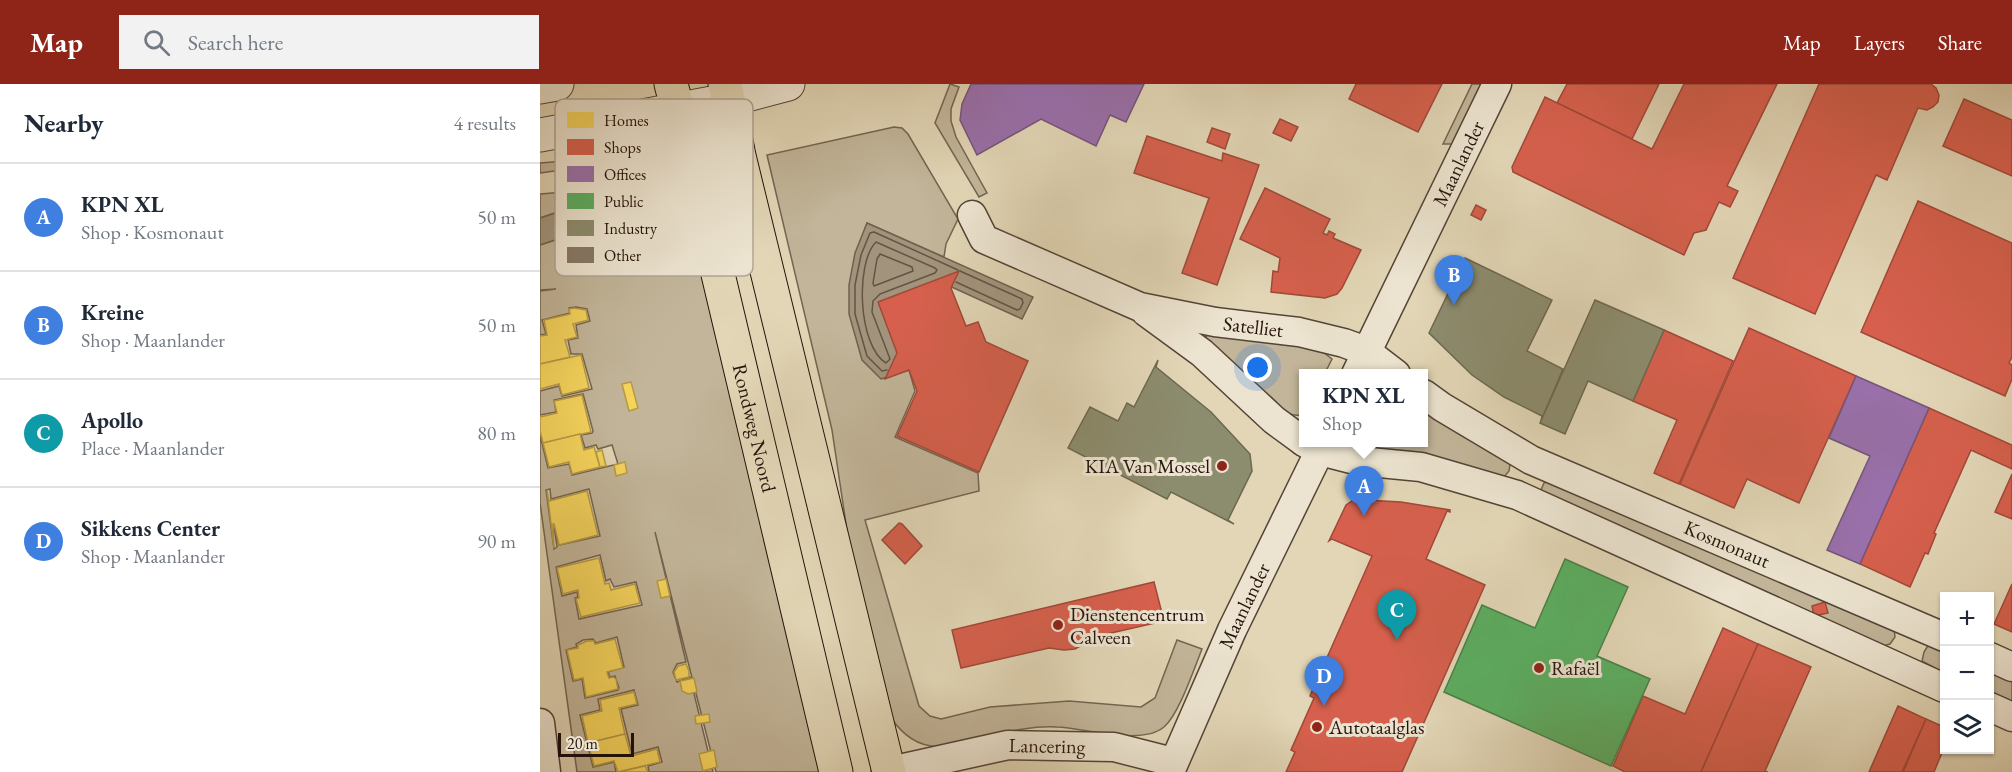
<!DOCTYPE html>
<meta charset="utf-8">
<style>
body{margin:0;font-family:"EB Garamond",serif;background:#f2f2f3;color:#1f2937}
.controls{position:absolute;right:18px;bottom:18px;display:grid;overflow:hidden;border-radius:0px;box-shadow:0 2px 4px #0004}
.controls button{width:54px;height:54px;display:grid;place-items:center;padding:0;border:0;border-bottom:2px solid #e0e1e3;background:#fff;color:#1f2937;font:30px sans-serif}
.scale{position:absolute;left:18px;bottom:15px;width:76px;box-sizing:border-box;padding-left:6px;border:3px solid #25130b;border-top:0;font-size:16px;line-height:21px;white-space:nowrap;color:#25130b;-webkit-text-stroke:4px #ece4d0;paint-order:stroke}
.you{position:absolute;left:718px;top:284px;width:21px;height:21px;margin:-15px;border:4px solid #fff;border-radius:50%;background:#1a73e8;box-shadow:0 0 0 9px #1a73e833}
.badge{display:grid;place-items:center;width:39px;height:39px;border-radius:50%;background:#8f2418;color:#fff;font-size:20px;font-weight:700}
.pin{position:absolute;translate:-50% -50px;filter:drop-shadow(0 2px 3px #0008)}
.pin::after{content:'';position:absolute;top:32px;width:21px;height:18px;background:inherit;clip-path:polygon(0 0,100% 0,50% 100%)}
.popup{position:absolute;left:759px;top:285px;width:129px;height:78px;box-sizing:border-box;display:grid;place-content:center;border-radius:0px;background:#fff;filter:drop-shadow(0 2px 4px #0005);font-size:20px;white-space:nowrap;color:#747a83}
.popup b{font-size:22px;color:#1f2937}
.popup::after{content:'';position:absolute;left:50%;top:100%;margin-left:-12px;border:12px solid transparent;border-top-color:#fff}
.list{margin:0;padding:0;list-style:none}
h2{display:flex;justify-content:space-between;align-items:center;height:78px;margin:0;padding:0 24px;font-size:26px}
h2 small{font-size:20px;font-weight:400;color:#747a83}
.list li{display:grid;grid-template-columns:39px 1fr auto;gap:18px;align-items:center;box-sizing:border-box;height:108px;padding:0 24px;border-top:2px solid #e0e1e3}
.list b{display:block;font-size:22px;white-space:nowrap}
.list p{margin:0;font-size:20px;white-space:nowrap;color:#747a83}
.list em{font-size:20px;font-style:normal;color:#747a83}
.icon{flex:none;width:33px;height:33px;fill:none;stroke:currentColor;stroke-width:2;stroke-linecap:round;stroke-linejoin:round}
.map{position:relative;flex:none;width:1472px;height:688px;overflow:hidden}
header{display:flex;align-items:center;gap:36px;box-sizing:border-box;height:84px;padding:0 30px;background:#8f2418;color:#fff}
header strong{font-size:28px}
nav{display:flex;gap:33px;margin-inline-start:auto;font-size:21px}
.search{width:420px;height:54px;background:#f2f2f3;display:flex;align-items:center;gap:15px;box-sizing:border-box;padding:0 21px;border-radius:0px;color:#747a83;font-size:22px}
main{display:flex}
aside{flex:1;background:#fff}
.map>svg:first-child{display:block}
</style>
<header>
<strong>Map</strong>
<div class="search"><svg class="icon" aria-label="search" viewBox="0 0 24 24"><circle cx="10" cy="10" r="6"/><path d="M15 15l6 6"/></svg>Search here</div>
<nav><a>Map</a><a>Layers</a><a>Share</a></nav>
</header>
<main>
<aside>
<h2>Nearby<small>4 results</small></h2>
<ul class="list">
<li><span class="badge" style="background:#3f7fe0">A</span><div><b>KPN XL</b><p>Shop · Kosmonaut</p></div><em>50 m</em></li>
<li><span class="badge" style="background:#3f7fe0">B</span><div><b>Kreine</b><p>Shop · Maanlander</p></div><em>50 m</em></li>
<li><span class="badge" style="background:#0f9aa8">C</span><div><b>Apollo</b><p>Place · Maanlander</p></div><em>80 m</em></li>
<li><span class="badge" style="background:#3f7fe0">D</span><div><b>Sikkens Center</b><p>Shop · Maanlander</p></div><em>90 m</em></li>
</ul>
</aside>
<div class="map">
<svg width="1472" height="688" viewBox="0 0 1472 688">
<rect width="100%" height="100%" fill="#e2d6b6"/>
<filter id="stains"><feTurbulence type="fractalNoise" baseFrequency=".00333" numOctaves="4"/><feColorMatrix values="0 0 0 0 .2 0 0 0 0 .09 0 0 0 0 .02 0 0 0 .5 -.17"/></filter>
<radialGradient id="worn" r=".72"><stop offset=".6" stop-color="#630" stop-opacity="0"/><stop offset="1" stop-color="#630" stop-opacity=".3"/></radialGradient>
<g fill="#c2b599" stroke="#746452" stroke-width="1.5" fill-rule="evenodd">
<path d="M410 0 419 3 411 25V37L416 53 447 109 439 113 395 39Z"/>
<path d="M932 0H942L913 60H903Z"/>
<path d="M354 43 362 44 368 50 418 135 406 160 404 173 327 139 324 148 341 294 369 286 375 307 355 353 438 389 439 407 325 436 379 622 390 632 401 635 450 623 529 617 601 623 615 614 637 556 662 565C654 585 639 630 624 643 601 662 545 644 517 643 487 641 457 651 427 657 416 659 403 664 391 662 370 659 358 644 346 628L313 487 292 346 227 71Z"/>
<path d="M88 63 110 67 119 71 82 73 81 70 77 72V74L36 84 0 89V79L25 77Z"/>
<path d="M137 89 282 688H176L115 448 146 578 137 580 133 588 137 598 150 593 173 688H109L108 682 122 678 118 663 92 670 81 625 98 621 94 606 58 615 60 626 40 631 53 683 74 678 76 688H37L0 419V351L8 384 29 380 32 391 78 380 72 361 58 365 56 361 45 364 41 351 52 349 53 347 43 310 14 316 16 328 0 331V307L19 302 22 312 52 305 42 270H31L28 256 38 254 36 241 50 237 47 225 36 223 29 224 30 229 2 236 6 250 0 251V207L16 205 0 206V161L24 153 18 128 0 134V110L25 108 71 98 74 115 99 111 97 93H119ZM10 405 11 415 49 405 60 452 19 461 14 443 17 463 14 465 6 406ZM60 471 66 497 70 495 74 503 96 498 102 521 39 535 35 514 38 513 37 508 22 512 16 483ZM77 553 84 583 68 588 70 593 75 592 79 604 78 606 45 614 42 595 33 597 26 566 37 563 36 560 43 556 53 555 56 559Z"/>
<path d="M674 248 779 265 792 275 785 289 764 290 763 332 747 330 665 254 669 249Z"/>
<path d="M884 320 970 380 969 387 964 393 847 371 816 359 884 358Z"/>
<path d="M1011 395 1354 544 1355 553 1350 560 1339 563 1007 415 1001 406 1004 399Z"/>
<path d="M1389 560 1404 565V589L1382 577 1384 568Z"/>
<path d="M1450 585 1472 595V619L1450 609Z"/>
</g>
<g fill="#a2947c" stroke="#70604f" stroke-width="1.5">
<path d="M18 128 24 153 0 161V134Z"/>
<path d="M327 139 493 213 482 235 405 200 344 223 369 286 341 295 322 276 309 230V201L315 169Z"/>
</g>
<g fill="#f6d55c" stroke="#b79b44" stroke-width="1.5">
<path d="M34 224 46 226 48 236 33 240 37 253 25 256 30 273 0 280V252L7 251 4 236 30 230 29 225Z"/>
<path d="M41 271 49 304 22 311 19 300 0 305V280Z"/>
<path d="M91 298 98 324 89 327 82 300Z"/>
<path d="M42 311 51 348 3 359 0 347V333L17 329 14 317Z"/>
<path d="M40 350 44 366 54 363 60 383 32 390 29 378 9 383 3 359Z"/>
<path d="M62 366 66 382 60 383 56 368Z"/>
<path d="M85 378 87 389 76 392 74 381Z"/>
<path d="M7 407 9 417 47 407 58 451 19 461 14 440H13L14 464Z"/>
<path d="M59 474 65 500 69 499 71 506 95 500 100 519 41 533 36 515 39 514 38 506 23 510 17 484Z"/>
<path d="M126 495 130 512 121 514 117 497Z"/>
<path d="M75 555 83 584 67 588 69 594 73 593 76 595 78 605 46 613 43 594 34 596 27 566 38 564V561L47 557H54L55 560Z"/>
<path d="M146 580 149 587V593L136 596 134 588 138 582Z"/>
<path d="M154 594 157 608 148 610 142 607 140 597Z"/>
<path d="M94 608 97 620 79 624 85 650 48 659 42 632 62 627 60 616Z"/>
<path d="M169 630 170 638 156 640 155 632Z"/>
<path d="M85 650 91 672 117 665 120 678 78 688 74 677 54 682 48 659Z"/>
<path d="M174 666 177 683 163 687 159 670Z"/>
<path d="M105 682 108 688H79Z"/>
</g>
<g fill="#d6604d" stroke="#a14939" stroke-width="1.5">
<path d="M816 0H902L878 48 809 15Z"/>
<path d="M1027 0H1119L1092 55 1017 19Z"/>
<path d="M1144 0H1237L1187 102 1198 107 1190 123 1179 118 1166 146 1154 149 1144 171 973 88 972 83 1005 13 1112 65Z"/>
<path d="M1279 0H1391L1396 4 1399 11 1398 18 1393 23 1387 26 1378 24 1347 96 1336 91 1275 230 1193 194Z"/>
<path d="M1424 15 1472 36V92L1403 62Z"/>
<path d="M740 35 758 43 751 57 733 49Z"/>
<path d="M672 44 690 50 685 65 667 58Z"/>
<path d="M607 52 682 77 683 69 719 81 677 201 642 189 669 114 594 89Z"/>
<path d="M725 104 790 135 783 149 787 151 789 147 795 150 793 154 821 166 802 204 797 210 785 214 731 208 733 187 738 188 740 174 700 155Z"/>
<path d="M1378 117 1472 159V273L1469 279 1472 281V295L1465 312 1321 248Z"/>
<path d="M936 121 946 126 941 136 931 131Z"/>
<path d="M419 187 411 204 426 242 438 238 446 258 488 277 439 388 357 352 377 307 369 286 345 295 357 269 338 218Z"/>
<path d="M1209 244 1316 292 1259 419 1207 395 1194 424 1140 400Z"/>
<path d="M1124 246 1193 277 1139 400 1114 389 1137 336 1093 317Z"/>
<path d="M1389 324 1472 361V385L1431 366 1394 449 1396 450 1388 470 1385 469 1370 503 1320 480Z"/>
<path d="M1472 390V435L1455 428Z"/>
<path d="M825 416 861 418 910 426V428L907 427 886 475 945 501 862 688H746L755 668 751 666 774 614 770 612 832 472 792 455 789 457 806 421 812 417Z"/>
<path d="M359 439 362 440 382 462 365 480 342 456Z"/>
<path d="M614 498 624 537 558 552 535 565 524 566 509 564 421 584 412 546Z"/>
<path d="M1472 500V548L1454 540Z"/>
<path d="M1285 518 1288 529 1274 532 1272 522Z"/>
<path d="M1183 544 1218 560 1161 688H1085L1073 682 1103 612 1145 630Z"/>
<path d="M1218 560 1271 583 1225 687 1228 688H1161Z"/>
<path d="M1358 622 1386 635 1362 688H1329Z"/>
<path d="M1386 635 1404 643V664L1394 688H1363Z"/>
</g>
<g fill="#9970ab" stroke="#76547b" stroke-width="1.5">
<path d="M431 0H604L586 38 570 31 556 62 501 35 437 71 420 36 422 20Z"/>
<path d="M1316 292 1389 324 1320 480 1287 466 1330 372 1289 354Z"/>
</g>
<path fill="#5aae61" stroke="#4a8047" stroke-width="1.5" d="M1025 475 1088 503 1057 572 1110 595 1071 682 904 608 942 521 995 544Z"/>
<g fill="#8c8c6e" stroke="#6d6850" stroke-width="1.5">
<path d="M925 174 1012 216 987 267 1023 285 1001 337 1002 332 964 313 932 291 889 249Z"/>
<path d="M1055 216 1124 246 1093 317 1048 297 1025 350 1000 339Z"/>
<path d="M618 276 616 283 671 328 710 370 712 387 688 436 694 440 631 408 627 415 528 364 550 323 578 337 587 319 594 323Z"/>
</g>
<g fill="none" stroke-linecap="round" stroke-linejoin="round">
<g stroke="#645444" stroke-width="1.5">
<path d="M336 158 395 184 397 186 395 189 340 210 333 217 332 228 350 275 346 279C318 262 315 179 336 158Z"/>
<path d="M340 170 372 183 373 187 334 202 333 199 337 175Z"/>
<path d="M416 198 477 226 480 225 483 219 482 215 420 187"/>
<path d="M347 286 342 287 327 272 315 230V201L321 171 330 149 334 148 418 186"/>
</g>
</g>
<path fill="#877864" stroke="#25130b" stroke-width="1.5" d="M92 97 94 109 76 112 74 100Z"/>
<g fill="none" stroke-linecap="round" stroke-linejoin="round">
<g stroke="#544436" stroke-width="31">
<g id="minor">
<path id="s1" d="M432 131 444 155 600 223 675 238 759 248 804 259 826 267 856 290"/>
<path d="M606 228 662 269 734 336 764 358"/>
<path id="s2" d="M816 290 957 0"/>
<path id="s3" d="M884 310 902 323 991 376 1404 553"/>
<path d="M764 358 780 367 819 377 881 383 977 411 1404 604"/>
<path d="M1450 573 1472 583"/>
<path d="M1450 623 1472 633"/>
<path d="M0 639 6 688"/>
<path id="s4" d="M346 688 468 661 574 663 633 678"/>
<path id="s5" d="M630 688 692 546 784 358"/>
</g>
</g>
<g stroke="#544436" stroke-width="35">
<g id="tertiary">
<path d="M0 3 17 0"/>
<path d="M0 51 188 16 248 0"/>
</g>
</g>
<g stroke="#25130b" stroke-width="35">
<g id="primary">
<path id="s6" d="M131 0 150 72 296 688"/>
<path d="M185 0 199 72 349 688"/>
</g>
</g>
<use href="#minor" stroke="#ece4d0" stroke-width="28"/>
<use href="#tertiary" stroke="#ece4d0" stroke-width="33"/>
<use href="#primary" stroke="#e2d6b6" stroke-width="33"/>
</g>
<g fill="#8f2418" stroke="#ece4d0" stroke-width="2">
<circle cx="682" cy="382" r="6"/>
<circle cx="518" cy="541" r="6"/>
<circle cx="999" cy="584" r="6"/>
<circle cx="777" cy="643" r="6"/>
</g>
<g text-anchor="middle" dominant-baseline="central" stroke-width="6" stroke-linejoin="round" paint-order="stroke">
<g font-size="20" fill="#25130b" stroke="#ece4d0">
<text stroke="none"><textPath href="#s2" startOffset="234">Maanlander</textPath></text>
<text stroke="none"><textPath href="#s1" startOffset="312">Satelliet</textPath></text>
<text stroke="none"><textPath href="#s6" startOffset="354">Rondweg Noord</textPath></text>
<text stroke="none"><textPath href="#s3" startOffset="339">Kosmonaut</textPath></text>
<text stroke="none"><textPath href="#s5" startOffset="182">Maanlander</textPath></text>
<text stroke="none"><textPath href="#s4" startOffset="164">Lancering</textPath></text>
</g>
<g font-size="20" fill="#25130b" stroke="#ece4d0" text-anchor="start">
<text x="670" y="382" text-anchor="end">KIA Van Mossel</text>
<text x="530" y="530">Dienstencentrum<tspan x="530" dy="23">Calveen</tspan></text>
<text x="1011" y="584">Rafaël</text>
<text x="789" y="643">Autotaalglas</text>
</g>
</g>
<rect x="15" y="15" width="198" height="177" rx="9" fill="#ece4d0" stroke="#b0a595" stroke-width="1.5"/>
<rect x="27" y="28" width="27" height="16" fill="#f6d55c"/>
<rect x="27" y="55" width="27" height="16" fill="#d6604d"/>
<rect x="27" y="82" width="27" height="16" fill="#9970ab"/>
<rect x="27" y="109" width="27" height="16" fill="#5aae61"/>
<rect x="27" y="136" width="27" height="16" fill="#8c8c6e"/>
<rect x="27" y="163" width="27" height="16" fill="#877864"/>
<g font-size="16" fill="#25130b">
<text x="64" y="42">Homes</text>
<text x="64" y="69">Shops</text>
<text x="64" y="96">Offices</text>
<text x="64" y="123">Public</text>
<text x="64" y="150">Industry</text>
<text x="64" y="177">Other</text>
</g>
<rect width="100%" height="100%" filter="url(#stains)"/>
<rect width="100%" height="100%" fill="url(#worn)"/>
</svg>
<div class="controls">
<button>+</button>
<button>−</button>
<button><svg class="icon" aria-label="layers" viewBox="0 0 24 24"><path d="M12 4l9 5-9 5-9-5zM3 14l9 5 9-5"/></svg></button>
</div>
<div class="scale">20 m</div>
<div class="you"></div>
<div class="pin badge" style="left:824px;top:432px;background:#3f7fe0">A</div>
<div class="popup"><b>KPN XL</b>Shop</div>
<div class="pin badge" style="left:914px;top:221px;background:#3f7fe0">B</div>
<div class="pin badge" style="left:857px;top:556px;background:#0f9aa8">C</div>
<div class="pin badge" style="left:784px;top:622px;background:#3f7fe0">D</div>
</div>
</main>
